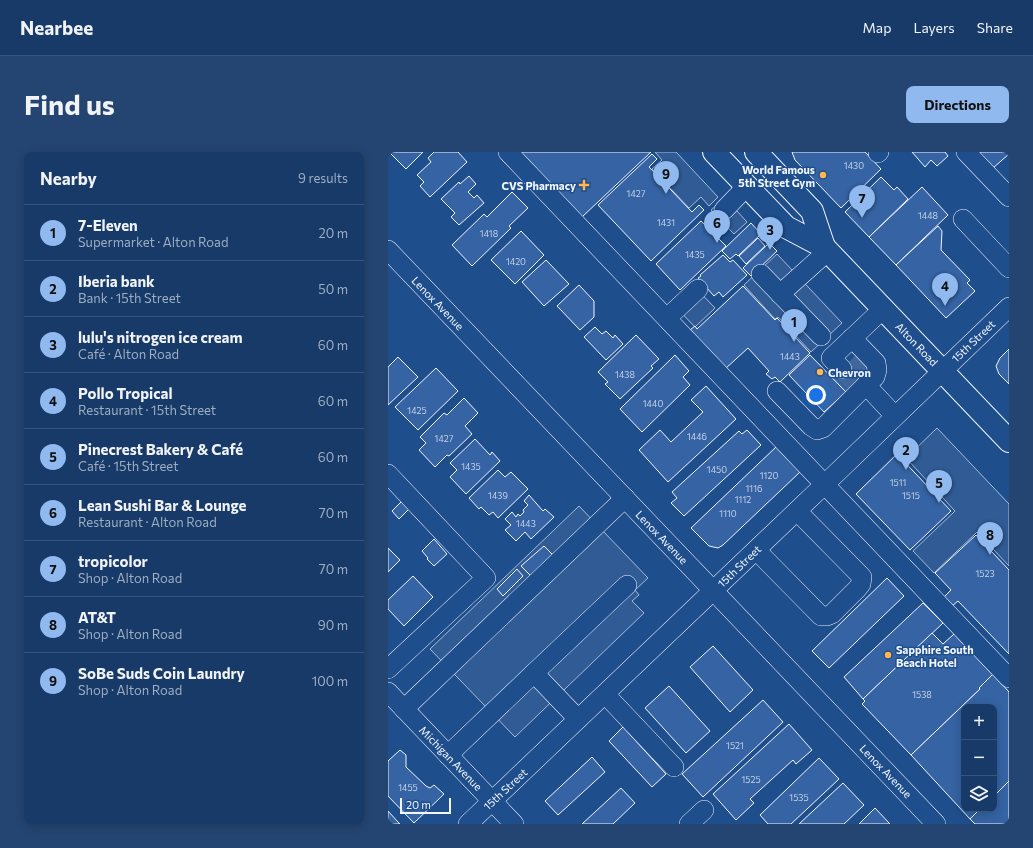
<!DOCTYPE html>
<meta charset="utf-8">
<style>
body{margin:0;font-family:Commissioner,sans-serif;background:#244571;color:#f1f3f6}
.controls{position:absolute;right:12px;bottom:12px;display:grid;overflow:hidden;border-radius:8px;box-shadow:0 2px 10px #0003}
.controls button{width:36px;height:36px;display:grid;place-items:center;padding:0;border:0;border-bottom:1px solid #36547d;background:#173a69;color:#f1f3f6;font:20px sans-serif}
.scale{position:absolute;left:12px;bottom:10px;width:51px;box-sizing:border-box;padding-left:4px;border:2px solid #f2f6ff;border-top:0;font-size:11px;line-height:14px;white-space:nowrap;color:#f2f6ff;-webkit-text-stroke:3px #1f4e8c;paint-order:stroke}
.you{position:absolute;left:428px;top:243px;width:14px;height:14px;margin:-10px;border:3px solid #fff;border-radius:50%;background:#1a73e8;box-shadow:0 0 0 6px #1a73e833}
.badge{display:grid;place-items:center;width:26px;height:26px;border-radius:50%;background:#90b9f0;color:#111;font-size:13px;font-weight:700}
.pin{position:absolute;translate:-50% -33px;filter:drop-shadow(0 1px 2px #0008)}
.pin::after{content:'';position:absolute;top:21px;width:14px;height:12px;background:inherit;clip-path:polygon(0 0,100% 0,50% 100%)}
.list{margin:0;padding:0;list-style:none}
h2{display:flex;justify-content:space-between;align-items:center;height:52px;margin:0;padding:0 16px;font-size:17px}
h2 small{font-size:13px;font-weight:400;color:#9eadc0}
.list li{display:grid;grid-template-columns:26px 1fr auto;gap:12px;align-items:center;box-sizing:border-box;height:56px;padding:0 16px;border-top:1px solid #36547d}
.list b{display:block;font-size:15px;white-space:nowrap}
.list p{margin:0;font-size:13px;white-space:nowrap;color:#9eadc0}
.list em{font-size:13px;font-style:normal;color:#9eadc0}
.icon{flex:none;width:22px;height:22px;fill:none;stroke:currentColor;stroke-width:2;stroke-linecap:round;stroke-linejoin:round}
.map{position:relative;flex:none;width:621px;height:672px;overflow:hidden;border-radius:8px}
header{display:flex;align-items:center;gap:24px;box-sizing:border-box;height:56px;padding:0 20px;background:#173a69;border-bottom:1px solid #36547d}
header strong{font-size:19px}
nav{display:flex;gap:22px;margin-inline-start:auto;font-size:14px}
.intro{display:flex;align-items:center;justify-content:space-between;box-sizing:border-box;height:96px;padding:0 24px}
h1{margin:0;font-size:28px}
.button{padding:10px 18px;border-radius:8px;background:#90b9f0;color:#111;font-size:14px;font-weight:700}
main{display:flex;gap:24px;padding:0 24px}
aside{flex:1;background:#173a69;border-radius:8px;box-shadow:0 2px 10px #0003}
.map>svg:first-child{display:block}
</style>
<header>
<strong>Nearbee</strong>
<nav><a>Map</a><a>Layers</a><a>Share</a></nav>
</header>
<div class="intro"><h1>Find us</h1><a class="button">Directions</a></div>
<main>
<aside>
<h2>Nearby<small>9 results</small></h2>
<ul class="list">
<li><span class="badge">1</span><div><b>7-Eleven</b><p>Supermarket · Alton Road</p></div><em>20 m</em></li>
<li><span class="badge">2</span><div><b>Iberia bank</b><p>Bank · 15th Street</p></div><em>50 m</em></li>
<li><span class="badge">3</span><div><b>lulu's nitrogen ice cream</b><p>Café · Alton Road</p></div><em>60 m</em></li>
<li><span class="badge">4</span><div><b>Pollo Tropical</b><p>Restaurant · 15th Street</p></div><em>60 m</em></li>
<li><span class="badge">5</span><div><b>Pinecrest Bakery &amp; Café</b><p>Café · 15th Street</p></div><em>60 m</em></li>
<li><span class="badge">6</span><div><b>Lean Sushi Bar &amp; Lounge</b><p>Restaurant · Alton Road</p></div><em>70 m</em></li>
<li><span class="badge">7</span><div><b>tropicolor</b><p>Shop · Alton Road</p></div><em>70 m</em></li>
<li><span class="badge">8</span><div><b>AT&amp;T</b><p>Shop · Alton Road</p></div><em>90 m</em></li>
<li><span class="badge">9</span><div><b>SoBe Suds Coin Laundry</b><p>Shop · Alton Road</p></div><em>100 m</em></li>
</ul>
</aside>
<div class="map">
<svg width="621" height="672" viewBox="0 0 621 672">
<rect width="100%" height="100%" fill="#1f4e8c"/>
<g fill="#305b95" stroke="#a8bbd7">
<path d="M267 0H288L330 45 321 54 313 45 301 56 264 17 274 8Z"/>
<path d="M337 46 359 70 346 82 323 58Z"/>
<path d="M389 102 454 171 423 200 390 165 387 167 356 133Z"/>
<path d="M303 131 327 156 307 175 283 150Z"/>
<path d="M549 276 621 352V414L589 380 546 421 525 399 567 359 518 306Z"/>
<path d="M191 354 260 426 247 438 251 443 244 449 256 461 127 585 42 497Z"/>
</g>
<g fill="#3563a3" stroke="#f2f6ff">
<path d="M1 0H35L18 17Z"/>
<path d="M46 0H70L79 10 42 45 32 34 36 30 29 23 43 10 40 6Z"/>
<path d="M133 0H263L194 65Z"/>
<path d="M404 0H477L493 17 453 56 407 8Z"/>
<path d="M524 0H557L560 4 549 14 543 8 537 15Z"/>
<path d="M590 0H621V2L605 16Z"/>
<path d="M264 2 269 7 261 15 304 60 311 53 316 58 263 109 210 53Z"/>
<path d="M81 24 88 32 80 40 86 46 89 43 96 51 71 73 63 65 67 61 53 47 71 30 72 32Z"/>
<path d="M493 25 506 38 509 35 520 47 481 85 457 60Z"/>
<path d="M534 35 560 63 508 113 481 85Z"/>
<path d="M124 40 140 56 121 74 123 76 84 114 64 93 96 62 99 65Z"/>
<path d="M313 69 338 94 292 138 268 112Z"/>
<path d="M363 71 373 82 350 104 348 102 342 107 334 99Z"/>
<path d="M550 74 554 79 553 98 582 128 579 131 587 139 558 166 508 113Z"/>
<path d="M133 79 156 103 127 132 103 108Z"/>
<path d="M370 86 377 94 358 112 351 104Z"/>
<path d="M381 91 389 99 363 124 355 116Z"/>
<path d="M335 103 342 110 345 108 359 123 335 145 331 140 326 144 310 126 313 124 312 123Z"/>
<path d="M158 108 181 132 156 154 134 130Z"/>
<path d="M191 133 206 149V165L192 178 169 154Z"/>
<path d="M355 134 387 168 389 166 422 201 392 230 387 225 384 227 378 222 381 219 360 196 337 217 303 181 305 180 302 178 307 174 309 177Z"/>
<path d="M207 175 214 182 218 179 225 186 227 183 235 192 218 208 196 185Z"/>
<path d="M248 183 271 207 263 214 265 216 232 247 217 232 220 230 210 220Z"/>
<path d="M621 197V232L611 222 608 214 612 206Z"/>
<path d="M472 201 485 215 458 240 444 226Z"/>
<path d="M287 203 301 219 295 225 302 233 254 280 232 257Z"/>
<path d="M422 203 458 240 436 260 401 223Z"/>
<path d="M10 205 30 225 0 253V215Z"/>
<path d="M48 216 70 239 30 278 7 255Z"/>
<path d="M318 234 348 267 280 330 251 298 272 278 283 290 315 260 303 248Z"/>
<path d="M76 246 90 261 77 274 84 282 61 304 59 303 47 315 31 298 38 291 32 285 56 261 59 263Z"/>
<path d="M359 278 373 293 296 364 283 351 289 346 284 340 351 279 354 282Z"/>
<path d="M87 287 102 303 104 300 112 309 78 342 62 325 69 318 62 311Z"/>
<path d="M388 295 412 320 335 393 330 396 321 394 303 376Z"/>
<path d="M509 302 563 359 522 398 468 342Z"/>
<path d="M110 318 117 325 123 320 140 337 110 366 105 360 101 363 93 355 91 357 81 346Z"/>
<path d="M141 343 155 359 157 357 166 365 143 387 137 380 128 389 117 378 123 373 117 367 124 360 128 365 130 362 132 364 136 360 135 358 140 353 136 349Z"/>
<path d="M15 348 22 356 11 367 4 359Z"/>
<path d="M588 383 621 418V502L570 449 564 454 556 445 563 438 547 421Z"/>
<path d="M46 387 59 402 46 414 39 407 40 406 34 399Z"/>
<path d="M156 394 167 405 145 426 133 414Z"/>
<path d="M0 396 12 408 0 420Z"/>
<path d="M129 417 135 424 115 444 109 437Z"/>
<path d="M25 424 45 445 16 474 0 457V448Z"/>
<path d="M499 426 516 444 441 516 424 499Z"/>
<path d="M535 451 555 471 475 547 456 525Z"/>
<path d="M544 481 555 492 566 482 605 522 591 536 592 537 523 603 474 552 477 549 475 547Z"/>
<path d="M325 494 365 538 342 560 302 515Z"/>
<path d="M605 522 621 540V629L606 644V555H576V657H592L582 667 523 603 592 537 591 536Z"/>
<path d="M281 534 322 579 298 601 257 556Z"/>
<path d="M375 548 395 570 315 645 294 622Z"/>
<path d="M401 572 424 598 408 612 405 608 362 647 366 651 348 668 325 642Z"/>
<path d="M235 575 278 622 264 635 221 589Z"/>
<path d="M12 598 18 603V615L38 634 42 636 46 633 56 642 26 671 0 644V609Z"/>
<path d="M204 605 217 620 170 663 157 649Z"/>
<path d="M431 606 451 627 403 672H380L372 663Z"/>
<path d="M621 629V672H587L582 667 592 657H606V644Z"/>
<path d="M455 631 476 653 456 672H411Z"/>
<path d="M233 636 247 651 225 672H194Z"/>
<path d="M487 656 502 672H471Z"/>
<path d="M0 659 10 670 12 672H0Z"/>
</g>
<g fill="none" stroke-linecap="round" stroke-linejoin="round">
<g stroke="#3f679d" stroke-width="19" stroke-dasharray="19 10" stroke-linecap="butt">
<path d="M464 207 478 221"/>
<path d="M454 217 467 231"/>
</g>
<g stroke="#f2f6ff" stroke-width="20">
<g id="minor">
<path d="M120 0 621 526"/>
<path d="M578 0 621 45"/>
<path d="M490 1 491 0"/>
<path d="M336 58 359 34"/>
<path d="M575 67 621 116"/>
<path d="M0 98 548 672"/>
<path d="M373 122 433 184"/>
<path d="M392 142 440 99"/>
<path d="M279 166 310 137"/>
<path d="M464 186 488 211 489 218 487 225 478 233"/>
<path d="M454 217 443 206 495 157"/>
<path d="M389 239 423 274 429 278 435 276 478 233 507 264"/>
<path d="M0 322 98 426 0 517"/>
<path d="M368 398 433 464H439L444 462 469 437 473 432 474 425 409 359"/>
<path d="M146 521 239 433"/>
<path d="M0 540 126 672"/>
<path d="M217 542 286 615"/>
<path d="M16 557 237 346"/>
<path d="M60 603 146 521 190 567"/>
<path d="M80 672 437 332 621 155"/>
<path d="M301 672 316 658"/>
</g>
</g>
<g stroke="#f2f6ff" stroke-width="24">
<g id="highway">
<path d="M326 0 398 75 436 95 621 289"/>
<path d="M368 0 424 59 436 95"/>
</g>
</g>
<use href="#minor" stroke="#1f4e8c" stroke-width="19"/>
<use href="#highway" stroke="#1f4e8c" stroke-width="22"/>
</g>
<g fill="#ffb74d" stroke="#1f4e8c" stroke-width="1.5">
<circle cx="435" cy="23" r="4"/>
<path d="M194 27h4v4h4v4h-4v4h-4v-4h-4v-4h4z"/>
<circle cx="432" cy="220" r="4"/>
<circle cx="500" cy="503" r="4"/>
</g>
<g text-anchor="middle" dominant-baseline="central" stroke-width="3" stroke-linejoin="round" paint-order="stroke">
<g font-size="9" fill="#c3d1e8">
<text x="466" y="13">1430</text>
<text x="248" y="41">1427</text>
<text x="540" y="63">1448</text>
<text x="278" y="70">1431</text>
<text x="101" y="81">1418</text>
<text x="307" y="102">1435</text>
<text x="128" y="109">1420</text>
<text x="402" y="204">1443</text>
<text x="237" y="222">1438</text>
<text x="265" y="251">1440</text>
<text x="29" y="258">1425</text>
<text x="309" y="284">1446</text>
<text x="56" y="286">1427</text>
<text x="83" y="314">1435</text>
<text x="329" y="317">1450</text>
<text x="381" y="323">1120</text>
<text x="510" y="330">1511</text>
<text x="366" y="336">1116</text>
<text x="110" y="343">1439</text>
<text x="523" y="343">1515</text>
<text x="355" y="347">1112</text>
<text x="340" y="361">1110</text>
<text x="138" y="371">1443</text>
<text x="597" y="421">1523</text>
<text x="534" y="542">1538</text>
<text x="347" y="593">1521</text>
<text x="363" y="627">1525</text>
<text x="20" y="635">1455</text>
<text x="411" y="645">1535</text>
</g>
<g font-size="11" font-weight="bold" fill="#f2f6ff" stroke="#1f4e8c" text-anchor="end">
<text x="427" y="17">World Famous<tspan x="427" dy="13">5th Street Gym</tspan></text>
<text x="188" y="33">CVS Pharmacy</text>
<text x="440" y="220" text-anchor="start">Chevron</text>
<text x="508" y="497" text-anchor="start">Sapphire South<tspan x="508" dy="13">Beach Hotel</tspan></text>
</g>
<g font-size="11" fill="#f2f6ff" stroke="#1f4e8c">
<text transform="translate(50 151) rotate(46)">Lenox Avenue</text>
<text transform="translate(585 189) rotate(-44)">15th Street</text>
<text transform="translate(529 192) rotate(46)">Alton Road</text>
<text transform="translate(274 385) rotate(46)">Lenox Avenue</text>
<text transform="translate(351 414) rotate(-44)">15th Street</text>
<text transform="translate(63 606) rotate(46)">Michigan Avenue</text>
<text transform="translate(498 619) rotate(46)">Lenox Avenue</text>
<text transform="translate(117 637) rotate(-43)">15th Street</text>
</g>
</g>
</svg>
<div class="controls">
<button>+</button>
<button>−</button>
<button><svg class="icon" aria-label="layers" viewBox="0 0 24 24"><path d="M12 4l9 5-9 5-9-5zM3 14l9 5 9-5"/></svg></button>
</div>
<div class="scale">20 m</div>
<div class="you"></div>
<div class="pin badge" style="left:406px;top:190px">1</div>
<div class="pin badge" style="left:518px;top:318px">2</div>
<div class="pin badge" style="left:382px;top:98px">3</div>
<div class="pin badge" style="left:557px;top:154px">4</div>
<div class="pin badge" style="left:551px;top:351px">5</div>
<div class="pin badge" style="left:329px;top:91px">6</div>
<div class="pin badge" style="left:474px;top:66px">7</div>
<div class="pin badge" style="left:602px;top:403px">8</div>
<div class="pin badge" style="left:278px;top:42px">9</div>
</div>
</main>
